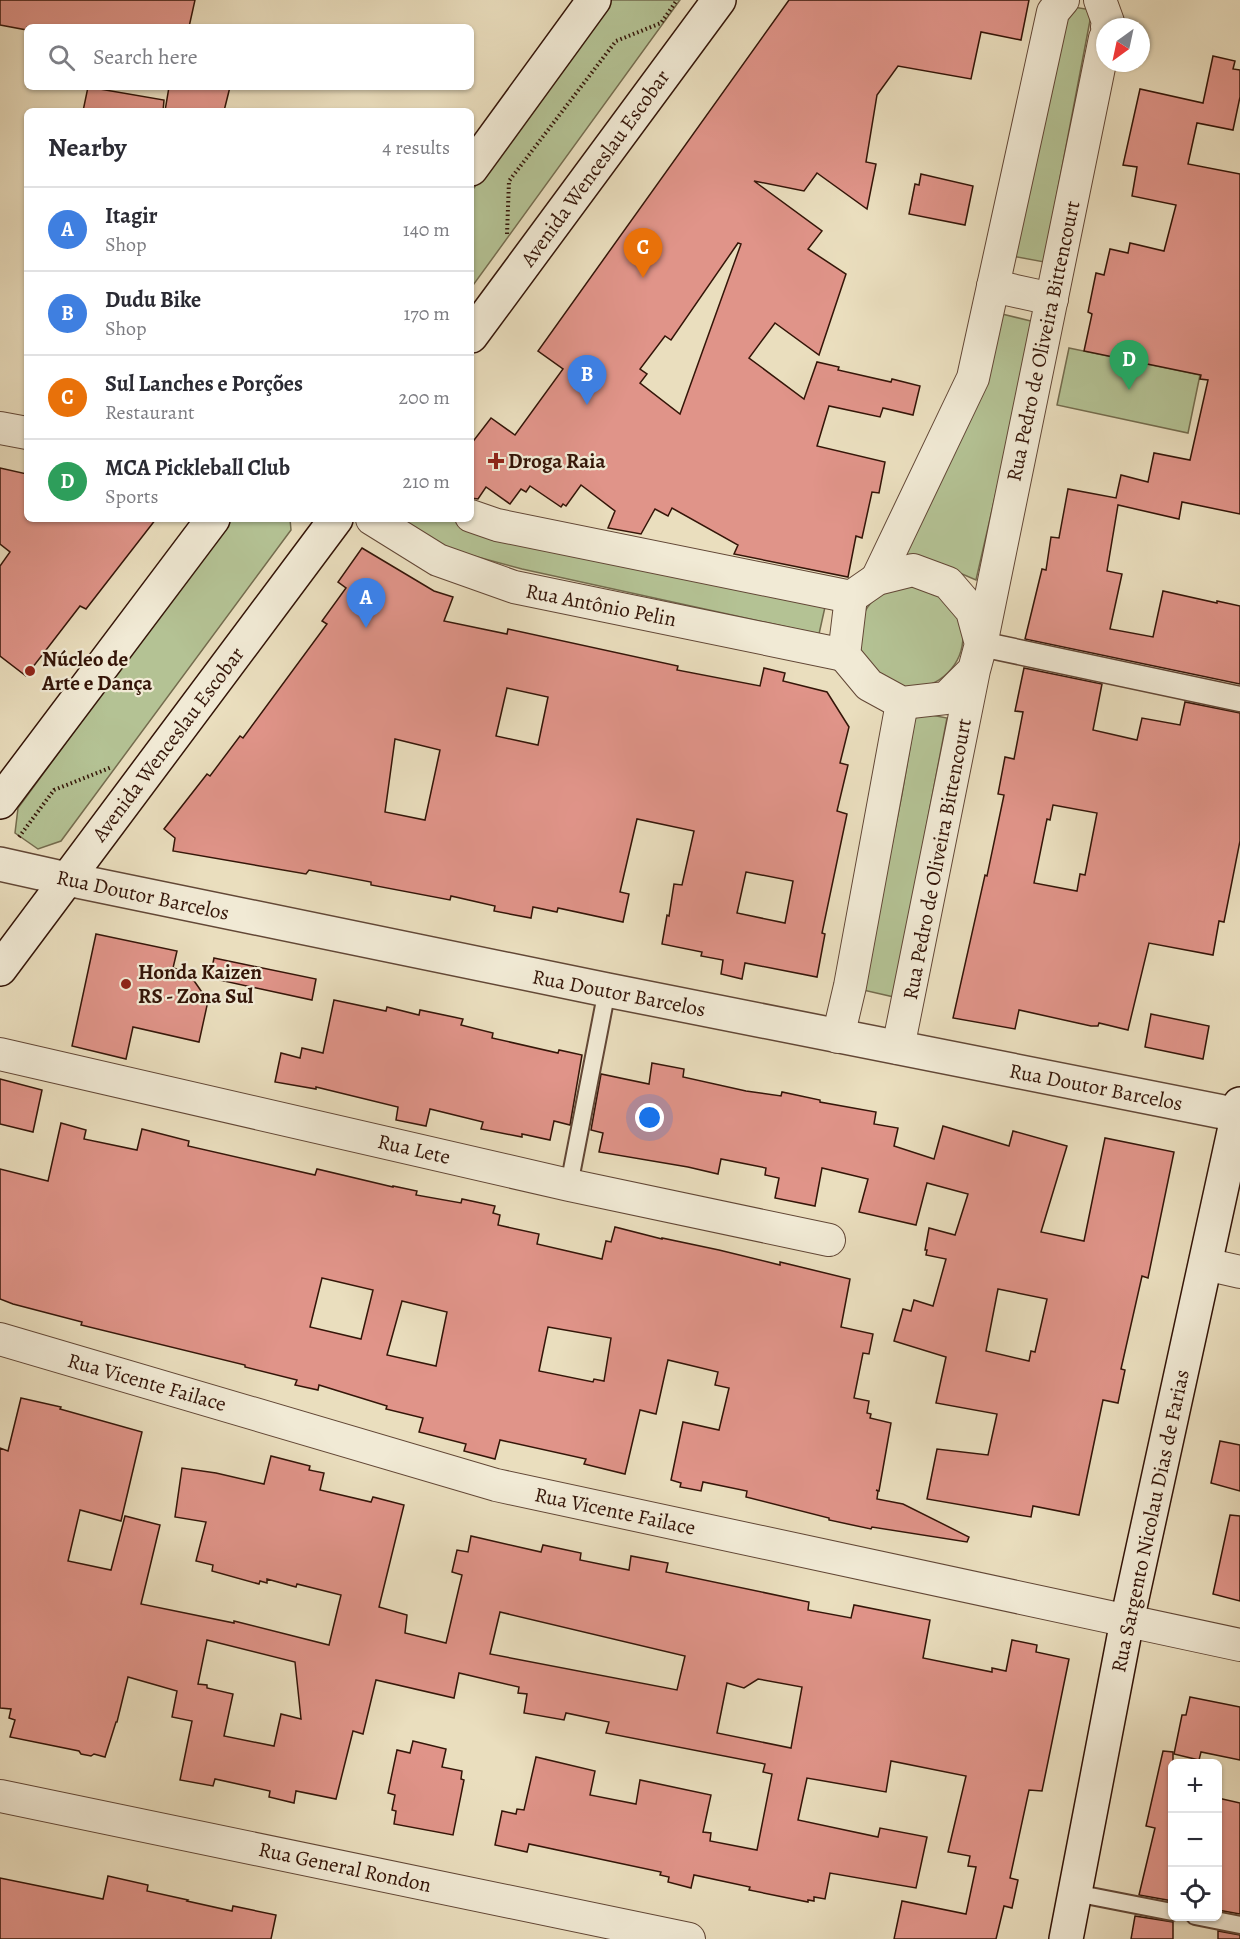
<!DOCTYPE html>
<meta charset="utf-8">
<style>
body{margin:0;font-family:Alegreya,serif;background:#f2f2f3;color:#2b2b33}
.controls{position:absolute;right:18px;bottom:18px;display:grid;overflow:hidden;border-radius:9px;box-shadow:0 2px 4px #0004}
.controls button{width:54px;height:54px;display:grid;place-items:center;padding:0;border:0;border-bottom:2px solid #e1e1e2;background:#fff;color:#2b2b33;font:30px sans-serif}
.compass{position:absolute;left:1096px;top:18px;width:54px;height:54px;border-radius:50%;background:#fff;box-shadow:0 2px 4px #0004;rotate:213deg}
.you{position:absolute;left:650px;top:1118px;width:21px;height:21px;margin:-15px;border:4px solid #fff;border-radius:50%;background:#1a73e8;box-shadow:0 0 0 9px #1a73e833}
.badge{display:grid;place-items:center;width:39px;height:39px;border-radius:50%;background:#8f2418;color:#fff;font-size:20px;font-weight:700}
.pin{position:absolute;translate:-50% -50px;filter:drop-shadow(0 2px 3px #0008)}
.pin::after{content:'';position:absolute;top:32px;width:21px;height:18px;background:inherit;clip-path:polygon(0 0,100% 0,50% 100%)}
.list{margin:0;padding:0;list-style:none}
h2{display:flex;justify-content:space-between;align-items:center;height:78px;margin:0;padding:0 24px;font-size:26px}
h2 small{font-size:20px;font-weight:400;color:#7c7c81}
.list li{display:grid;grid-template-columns:39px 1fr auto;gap:18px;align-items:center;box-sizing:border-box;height:84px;padding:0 24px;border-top:2px solid #e1e1e2}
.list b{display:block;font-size:22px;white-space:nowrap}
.list p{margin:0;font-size:20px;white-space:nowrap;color:#7c7c81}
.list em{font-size:20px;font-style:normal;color:#7c7c81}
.icon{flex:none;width:33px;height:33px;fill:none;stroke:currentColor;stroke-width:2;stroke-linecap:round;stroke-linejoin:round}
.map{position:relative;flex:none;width:1240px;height:1939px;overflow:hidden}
.search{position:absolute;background:#fff;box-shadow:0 2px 4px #0004;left:24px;top:24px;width:450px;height:66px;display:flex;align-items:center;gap:15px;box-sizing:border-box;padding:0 21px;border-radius:9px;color:#7c7c81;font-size:22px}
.panel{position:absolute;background:#fff;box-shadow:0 2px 4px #0004;left:24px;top:108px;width:450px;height:414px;border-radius:9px}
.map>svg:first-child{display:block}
</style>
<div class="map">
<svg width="1240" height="1939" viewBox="0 0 1240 1939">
<rect width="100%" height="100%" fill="#eadebe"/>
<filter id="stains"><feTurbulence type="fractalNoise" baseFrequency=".00333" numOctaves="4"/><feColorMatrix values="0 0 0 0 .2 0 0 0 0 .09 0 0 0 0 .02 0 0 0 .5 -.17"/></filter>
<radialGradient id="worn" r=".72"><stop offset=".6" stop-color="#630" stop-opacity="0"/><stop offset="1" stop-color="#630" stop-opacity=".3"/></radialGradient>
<g fill="#b4c294" stroke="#746c4e" stroke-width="1.5">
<path d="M611 0H680L471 288V192Z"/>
<path d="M1061 5 1092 10 1044 262 1012 256Z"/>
<path d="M1002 314 1035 322 976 580 941 565 900 557Z"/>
<path d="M1069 348 1200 375 1188 433 1057 405Z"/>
<path d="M230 519H290L291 530 61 841 38 849 15 833 18 808Z"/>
<path d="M393 519H452L525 543 825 607 819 634 522 569 448 549Z"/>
<circle cx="911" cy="636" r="52"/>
<path d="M916 712 947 718 894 997 863 990 902 794Z"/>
</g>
<g fill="#e09489" stroke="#341508" stroke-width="1.5" fill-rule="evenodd">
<path d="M0 0H195L189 27H27V30L0 25Z"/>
<path d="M789 0H1029L1021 40 981 32 971 79 898 66 877 95 866 162 876 164 867 209 817 173 804 191 754 181 822 231 808 249 846 274 819 355 775 323 749 358 804 399 817 362 839 367 838 370 891 382 892 379 920 386 913 415 883 408 880 417 829 406 817 446 885 462 879 493 872 492 862 538 856 536 848 577 734 554 738 545 672 508 668 516 655 509 641 534 608 528 615 511 581 485 566 506 563 504 561 507 530 486 526 492 521 489 510 504 486 487 478 499 471 498V444L491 418 515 435 563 369 538 351ZM738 243 741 244 680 414 640 383 647 374 640 369 665 336 671 340Z"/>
<path d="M1213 56 1235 61 1233 69 1240 70V97L1233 130 1197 123 1188 164 1240 174V514L1182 502 1179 519 1118 505 1107 571 1122 574 1110 629 1153 637 1163 591 1217 603V601L1240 606V684L1025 639 1042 569 1046 570 1051 537 1059 538 1068 489 1116 498 1121 475 1148 482 1154 453 1190 460 1208 380 1200 379 1201 375 1084 351 1092 314 1088 312 1096 273 1104 275 1110 249 1128 253 1130 243 1164 251 1176 205 1132 196 1137 167 1123 165 1140 89 1203 103Z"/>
<path d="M88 87 164 100 163 111H83Z"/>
<path d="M169 87H230L224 111H165Z"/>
<path d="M921 174 973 186 965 225 909 214 915 184 919 185Z"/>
<path d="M0 468 27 474V519H156L86 609 80 606 26 676 0 656V566L10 552 0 544Z"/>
<path d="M362 548 434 591 453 597 444 621 507 634 508 629 678 666 677 670 760 686 764 668 785 673 783 681 827 692 849 727 840 763 848 765 837 811 847 814 822 933 825 934 817 977 745 963 742 979 721 974 723 960 701 956 702 952 662 944 667 915 669 916 674 884 682 885 694 831 637 819 620 892 629 894 623 922 558 908 557 912 533 907 531 918 494 911 495 906 451 896 450 900 371 885V882L309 870 306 874 173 851 175 838 164 829 207 774 210 776 240 736 243 738 327 624 322 621 346 588 338 582ZM507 688 548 697 538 745 496 736ZM395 739 440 750 425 820 385 812ZM746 872 793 881 785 923 737 913Z"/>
<path d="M1024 668 1102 684 1093 730 1137 740 1142 718 1180 725 1185 702 1240 713V841L1224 922 1219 921 1213 955 1149 943 1128 1030 1099 1023 1098 1026H1091L1019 1010 1015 1029 953 1018 985 875 987 876 1004 795 998 794 1005 757 1014 759 1023 712 1015 711ZM1053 805 1097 813 1085 875 1080 874 1077 891 1034 883 1047 819 1050 820Z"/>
<path d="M96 934 177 951 173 968 188 972 208 1001 199 1042 133 1027 126 1059 72 1046Z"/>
<path d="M214 958 316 979 312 1000 210 978Z"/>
<path d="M334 1000 386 1011 387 1007 419 1015 420 1010 463 1019 461 1025 493 1033 492 1038 558 1053 559 1050 582 1055 570 1125 554 1121 550 1140 522 1134V1137L481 1129 483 1122 430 1109 426 1126 396 1120 398 1107 316 1087V1089L275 1082 281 1053 300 1058 302 1048 323 1053Z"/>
<path d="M1151 1014 1209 1026 1203 1059 1145 1047Z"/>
<path d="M652 1063 684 1069 683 1077 746 1091 781 1096 782 1092 820 1100V1102L876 1112 874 1124 898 1128 894 1146 934 1159 943 1126 1009 1146 1013 1131 1067 1146 1041 1232 1084 1241 1105 1138 1174 1152 1148 1278 1142 1276 1121 1369 1125 1370 1118 1403 1103 1400 1079 1515 1033 1506 1031 1517 927 1499 937 1449 988 1455 997 1414 936 1403 946 1357 894 1341 903 1309 911 1311 914 1300 933 1306 946 1259 926 1255 927 1250H925L929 1228 955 1235 968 1194 927 1183 916 1225 859 1212 868 1179 822 1168 815 1206 775 1198 779 1178 765 1175 766 1168 721 1159 718 1174 688 1167 599 1152 603 1133 591 1130 601 1074 649 1084ZM998 1289 1047 1299 1035 1352 1031 1351 1029 1361 986 1351Z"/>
<path d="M0 1079 42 1090 33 1132 0 1124Z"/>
<path d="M61 1123 86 1130 84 1139 137 1150 142 1129 189 1141 188 1146 315 1175 317 1169 393 1187V1186L417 1191 416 1195 461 1203 462 1199 495 1206 493 1213 500 1215 498 1225 539 1234 537 1244 602 1259 606 1241 611 1242 615 1227 662 1239V1238L719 1250 780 1265V1262L850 1279 841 1327 873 1334 869 1354 863 1353 854 1398 869 1401 867 1413 871 1414 870 1418 891 1423 879 1491 876 1490 878 1491 877 1499 903 1504 969 1537 967 1542 872 1527 871 1529 829 1520V1518L746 1497 747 1491 703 1482 701 1491 680 1487 681 1483 671 1480 683 1422 719 1430 729 1388 715 1385 718 1372 668 1360 656 1414 640 1410 625 1474 584 1464 586 1459 500 1440 495 1459 464 1451 466 1444 419 1432 423 1418 386 1409 387 1406 319 1385 318 1390 295 1385 297 1380 245 1367V1365L81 1325 82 1322 13 1304 0 1299V1169L48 1181ZM322 1278 373 1290 361 1339 310 1327ZM402 1301 447 1312 436 1366 387 1355ZM548 1327 611 1338 604 1381 594 1379 593 1382 539 1371Z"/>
<path d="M21 1398 61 1407 60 1409 142 1432 121 1521 80 1510 68 1561 111 1570 125 1516 160 1525 141 1604 234 1623V1621L329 1645 341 1595 297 1584 296 1587 267 1579V1583L260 1581 259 1584 212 1571 213 1565 196 1561 206 1522 175 1517 182 1468 216 1473 264 1484 271 1456 310 1466 309 1470 324 1473 320 1490 371 1502 373 1497 404 1505 379 1607 407 1615 405 1633 446 1643 462 1575 452 1572 457 1550 468 1552 471 1536 541 1552 543 1545 581 1553 580 1560 629 1570 631 1556 668 1563 666 1572 809 1602 808 1610 851 1618 854 1605 930 1620 923 1658 992 1672V1668L1006 1671 1012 1640 1037 1645 1036 1652 1069 1659 1042 1791 1029 1790 1010 1878 1018 1880 1012 1908 1004 1906 996 1939H894L902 1901 966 1914 976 1867 968 1866 970 1856 948 1852 966 1776 891 1761 886 1792 807 1778 798 1820 878 1837 880 1828 927 1837 916 1888 830 1873 825 1899 814 1897V1901L808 1900V1902L749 1890 750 1887 694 1875 691 1888 668 1882 669 1877 660 1875 661 1872 529 1844 527 1852 495 1845 502 1811 516 1814 517 1809 524 1810 536 1757 595 1771 590 1795 636 1804 640 1780 711 1795 703 1832 711 1833 710 1841 757 1850 772 1774 763 1772 765 1764 606 1733 609 1722 566 1713 564 1720 524 1713 527 1694 518 1693 519 1687 459 1673 454 1698 376 1680 363 1734 353 1731 336 1799 296 1791 294 1803 269 1797 270 1791 215 1779 213 1786 180 1780 192 1721 172 1717 177 1691 128 1677 117 1722H116L105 1757 94 1754 91 1756 81 1754 79 1751 10 1737 15 1720 9 1718 11 1709 0 1708V1448L8 1451ZM500 1612 685 1656 677 1690 490 1654ZM207 1640 295 1662 301 1719 281 1714 274 1746 224 1736 233 1694 207 1688V1685L198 1684ZM758 1679 802 1687 791 1748 717 1733 727 1683 744 1688Z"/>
<path d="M1220 1441 1240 1445V1491L1211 1483Z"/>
<path d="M1230 1515 1240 1516V1601L1213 1594Z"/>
<path d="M1190 1697 1240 1707V1760L1201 1752 1199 1760 1174 1754 1182 1715H1186Z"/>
<path d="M413 1741 446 1749 442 1767 462 1771 461 1779 464 1780 453 1835 394 1824 396 1811 392 1810 395 1795 388 1793 397 1750 410 1753Z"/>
<path d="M1163 1751 1173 1752V1901L1139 1895 1155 1828 1146 1826Z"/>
<path d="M1218 1798 1240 1803V1914L1218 1910Z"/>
<path d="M108 1876 148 1885 147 1891 188 1900 187 1901 232 1911 233 1906 276 1915 271 1939H0V1878L103 1899Z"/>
<path d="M1135 1916 1173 1922V1939H1131Z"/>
<path d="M1218 1931 1240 1935V1939H1218Z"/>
</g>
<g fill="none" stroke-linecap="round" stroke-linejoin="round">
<g stroke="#624736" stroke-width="20">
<g id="service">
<path d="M569 1185 607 990"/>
<path d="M1075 1893 1172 1912"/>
<path d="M1195 1916 1240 1925"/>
</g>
</g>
<g stroke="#624736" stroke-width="27">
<path id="pedestrian" d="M981 644 1240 699"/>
</g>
<g stroke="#624736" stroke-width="34">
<g id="minor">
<path d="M1100 0 1108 22 1107 27"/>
<path d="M993 286 1052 299"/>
<path d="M0 428 27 433"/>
<path d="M471 516 497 525 851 597"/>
<path d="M372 519 438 560 514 587 844 655"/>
<path d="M877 579 973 378 1053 12 1063 0"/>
<path d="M982 640 1105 38"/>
<path d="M838 1037 850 986 902 703"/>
<path d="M898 1048 974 670 981 644 972 611 948 583 913 570 877 579 851 597 844 655 869 685 902 703 946 698 974 670"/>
<path d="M0 1054 569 1185 829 1240"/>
<path d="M1205 1264 1240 1272"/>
<path d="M0 1339 496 1485 1240 1645"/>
<path d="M0 1796 689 1939"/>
</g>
</g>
<g stroke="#624736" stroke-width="36">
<path id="tertiary" d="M0 864 67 879 607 990 1238 1115"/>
</g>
<g stroke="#341508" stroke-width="36">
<g id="secondary">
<path d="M471 169 594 0"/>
<path d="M471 336 719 0"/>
<path d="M0 802 213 519"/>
<path d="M0 969 336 519"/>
<path d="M1066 1939 1127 1621 1240 1104"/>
</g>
</g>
<g stroke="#341508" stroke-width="4" stroke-dasharray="1.5 3" stroke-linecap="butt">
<path d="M507 234 509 181 616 41 661 23 677 0"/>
<path d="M19 837 54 790 112 767"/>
</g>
<use href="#service" stroke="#f1ead5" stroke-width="16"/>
<use href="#pedestrian" stroke="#f1ead5" stroke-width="24"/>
<use href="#minor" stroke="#f1ead5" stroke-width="32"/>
<use href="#tertiary" stroke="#f1ead5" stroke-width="33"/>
<use href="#secondary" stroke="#f1ead5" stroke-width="33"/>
</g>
<g fill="#8f2418" stroke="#f1ead5" stroke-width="2">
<path d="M493 452h6v6h6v6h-6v6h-6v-6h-6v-6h6z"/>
<circle cx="30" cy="671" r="6"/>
<circle cx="126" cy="984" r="6"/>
</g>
<g text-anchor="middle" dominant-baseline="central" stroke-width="4.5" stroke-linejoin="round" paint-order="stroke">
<g font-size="21" fill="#341508" stroke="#f1ead5">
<text transform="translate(595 168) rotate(-54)">Avenida Wenceslau Escobar</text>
<text transform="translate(1043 341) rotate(-78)">Rua Pedro de Oliveira Bittencourt</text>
<text transform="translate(601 605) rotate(11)">Rua Antônio Pelin</text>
<text transform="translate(168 744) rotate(-53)">Avenida Wenceslau Escobar</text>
<text transform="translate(937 859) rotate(-79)">Rua Pedro de Oliveira Bittencourt</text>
<text transform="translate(143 895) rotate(12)">Rua Doutor Barcelos</text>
<text transform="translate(619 993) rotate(11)">Rua Doutor Barcelos</text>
<text transform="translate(1096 1087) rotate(11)">Rua Doutor Barcelos</text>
<text transform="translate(414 1149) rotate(13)">Rua Lete</text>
<text transform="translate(147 1382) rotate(16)">Rua Vicente Failace</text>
<text transform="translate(615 1511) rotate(12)">Rua Vicente Failace</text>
<text transform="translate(1150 1521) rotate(-78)">Rua Sargento Nicolau Dias de Farias</text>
<text transform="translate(345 1867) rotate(12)">Rua General Rondon</text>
</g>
<g font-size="21" font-weight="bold" fill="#341508" stroke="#f1ead5" text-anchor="start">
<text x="508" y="461">Droga Raia</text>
<text x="42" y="659">Núcleo de<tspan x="42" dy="24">Arte e Dança</tspan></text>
<text x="138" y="972">Honda Kaizen<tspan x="138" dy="24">RS - Zona Sul</tspan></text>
</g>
</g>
<rect width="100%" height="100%" filter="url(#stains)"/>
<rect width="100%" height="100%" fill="url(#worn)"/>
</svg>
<div class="controls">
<button>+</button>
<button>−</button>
<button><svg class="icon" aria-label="locate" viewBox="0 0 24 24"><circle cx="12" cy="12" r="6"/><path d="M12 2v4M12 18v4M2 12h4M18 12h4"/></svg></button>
</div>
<svg class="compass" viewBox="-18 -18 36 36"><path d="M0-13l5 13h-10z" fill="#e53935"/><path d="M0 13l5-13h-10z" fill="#7c7c81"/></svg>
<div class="you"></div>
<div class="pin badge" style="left:366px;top:628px;background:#3f7fe0">A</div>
<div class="pin badge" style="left:587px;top:405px;background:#3f7fe0">B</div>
<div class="pin badge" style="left:643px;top:278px;background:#e8710a">C</div>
<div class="pin badge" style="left:1129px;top:390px;background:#2e9e5b">D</div>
<div class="search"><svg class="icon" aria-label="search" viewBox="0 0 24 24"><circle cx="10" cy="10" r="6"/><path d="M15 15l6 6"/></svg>Search here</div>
<section class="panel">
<h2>Nearby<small>4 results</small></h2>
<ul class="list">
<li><span class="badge" style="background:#3f7fe0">A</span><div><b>Itagir</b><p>Shop</p></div><em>140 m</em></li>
<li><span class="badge" style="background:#3f7fe0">B</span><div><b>Dudu Bike</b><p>Shop</p></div><em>170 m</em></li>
<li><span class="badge" style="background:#e8710a">C</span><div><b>Sul Lanches e Porções</b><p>Restaurant</p></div><em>200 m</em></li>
<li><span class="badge" style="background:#2e9e5b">D</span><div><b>MCA Pickleball Club</b><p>Sports</p></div><em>210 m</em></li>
</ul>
</section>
</div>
